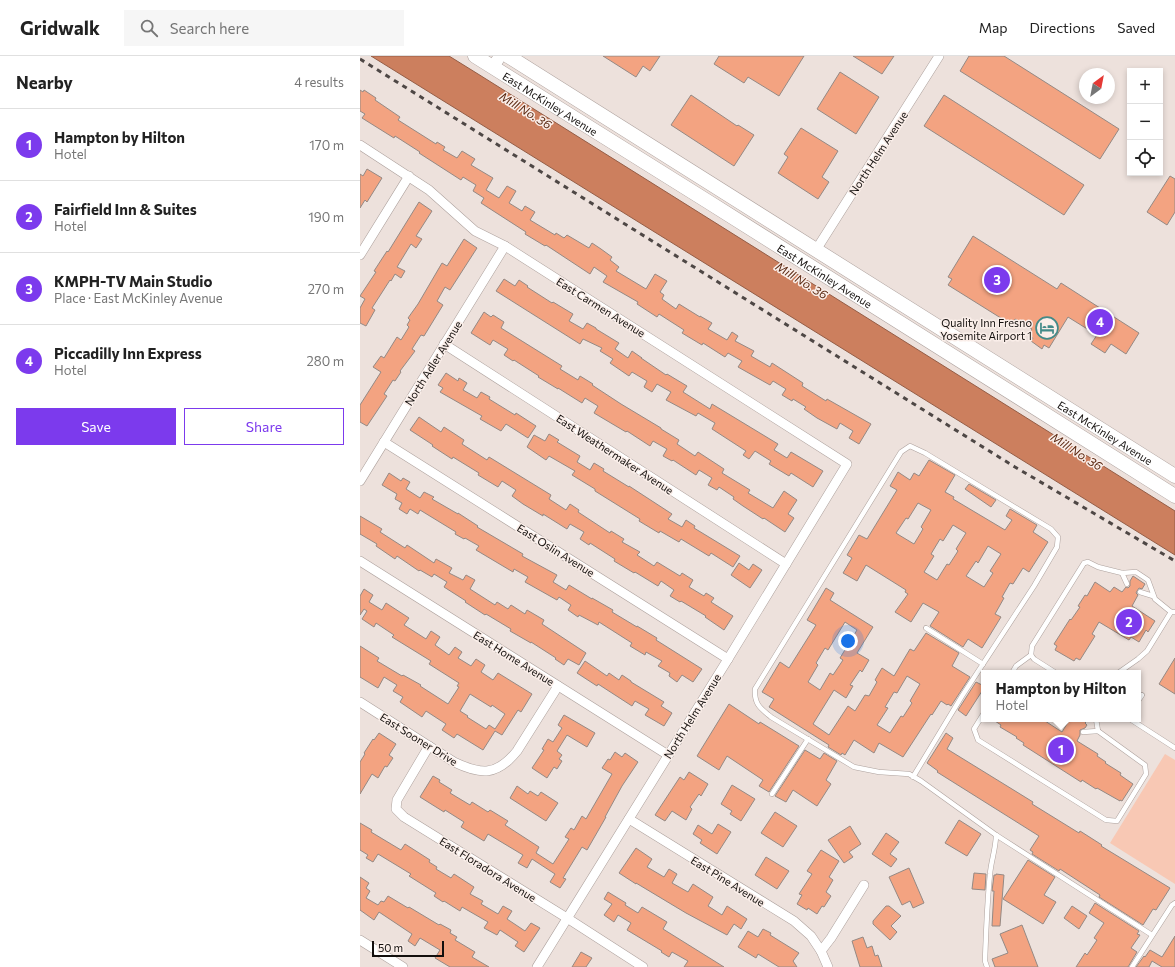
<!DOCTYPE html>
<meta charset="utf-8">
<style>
body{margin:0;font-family:Commissioner,sans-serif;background:#f6f6f6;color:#222}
.controls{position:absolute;right:12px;top:12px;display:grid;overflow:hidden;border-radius:0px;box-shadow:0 2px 6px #0003}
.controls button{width:36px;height:36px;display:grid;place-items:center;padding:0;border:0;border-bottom:1px solid #e0e0e0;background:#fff;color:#222;font:20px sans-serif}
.compass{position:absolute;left:719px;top:12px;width:36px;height:36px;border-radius:50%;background:#fff;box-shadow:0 2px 6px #0003;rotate:32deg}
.scale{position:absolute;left:12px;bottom:10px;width:72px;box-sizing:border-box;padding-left:4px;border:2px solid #130f0d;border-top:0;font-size:11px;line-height:14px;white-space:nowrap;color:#130f0d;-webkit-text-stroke:3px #faeee9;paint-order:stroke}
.you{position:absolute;left:488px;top:585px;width:14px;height:14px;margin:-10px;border:3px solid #fff;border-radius:50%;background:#1a73e8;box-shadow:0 0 0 6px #1a73e833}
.badge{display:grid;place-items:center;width:26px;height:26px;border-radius:50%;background:#7c3aed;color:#fff;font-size:13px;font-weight:700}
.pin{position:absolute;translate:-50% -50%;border:2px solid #fff;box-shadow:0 1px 4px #0006}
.popup{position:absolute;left:621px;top:614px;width:160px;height:52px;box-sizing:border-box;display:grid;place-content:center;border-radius:0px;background:#fff;filter:drop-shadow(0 1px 3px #0005);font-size:13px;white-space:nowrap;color:#767676}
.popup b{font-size:15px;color:#222}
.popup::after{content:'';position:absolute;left:50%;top:100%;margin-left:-8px;border:8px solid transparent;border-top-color:#fff}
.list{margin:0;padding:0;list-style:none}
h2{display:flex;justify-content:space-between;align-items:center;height:52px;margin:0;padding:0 16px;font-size:17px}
h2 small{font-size:13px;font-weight:400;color:#767676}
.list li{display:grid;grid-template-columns:26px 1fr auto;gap:12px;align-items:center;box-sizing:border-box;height:72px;padding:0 16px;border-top:1px solid #e0e0e0}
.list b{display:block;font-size:15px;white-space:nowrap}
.list p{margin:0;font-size:13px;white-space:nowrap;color:#767676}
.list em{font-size:13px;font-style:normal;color:#767676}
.actions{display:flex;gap:8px;padding:12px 16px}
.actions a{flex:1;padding:9px 0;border:1px solid #7c3aed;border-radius:0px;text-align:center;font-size:14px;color:#7c3aed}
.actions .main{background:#7c3aed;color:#fff}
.icon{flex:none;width:22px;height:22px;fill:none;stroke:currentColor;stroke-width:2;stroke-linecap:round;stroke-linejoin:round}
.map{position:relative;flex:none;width:815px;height:911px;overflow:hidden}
header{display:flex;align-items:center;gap:24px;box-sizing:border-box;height:56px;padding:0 20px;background:#fff;border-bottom:1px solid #e0e0e0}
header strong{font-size:19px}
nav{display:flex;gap:22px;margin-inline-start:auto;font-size:14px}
.search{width:280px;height:36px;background:#f6f6f6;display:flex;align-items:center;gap:10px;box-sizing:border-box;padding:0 14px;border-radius:0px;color:#767676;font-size:15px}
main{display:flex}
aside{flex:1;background:#fff}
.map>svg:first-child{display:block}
</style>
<header>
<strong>Gridwalk</strong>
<div class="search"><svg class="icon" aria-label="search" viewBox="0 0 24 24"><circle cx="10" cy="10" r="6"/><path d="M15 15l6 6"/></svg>Search here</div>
<nav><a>Map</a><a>Directions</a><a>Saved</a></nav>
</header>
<main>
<aside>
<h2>Nearby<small>4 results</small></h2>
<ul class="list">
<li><span class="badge">1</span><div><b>Hampton by Hilton</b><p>Hotel</p></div><em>170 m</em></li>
<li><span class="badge">2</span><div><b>Fairfield Inn &amp; Suites</b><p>Hotel</p></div><em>190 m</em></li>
<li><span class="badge">3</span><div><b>KMPH-TV Main Studio</b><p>Place · East McKinley Avenue</p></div><em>270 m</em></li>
<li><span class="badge">4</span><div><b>Piccadilly Inn Express</b><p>Hotel</p></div><em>280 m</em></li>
</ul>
<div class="actions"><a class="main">Save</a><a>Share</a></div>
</aside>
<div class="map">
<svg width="815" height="911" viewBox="0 0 815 911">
<rect width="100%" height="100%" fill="#ede1dc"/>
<path fill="#f8c8b4" d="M805 698 815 704V828L750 787Z"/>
<path fill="#cc7f5e" stroke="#945d46" d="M11 0H89L118 18 815 455V499Z"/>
<g fill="#f3a381" stroke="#948984" fill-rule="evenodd">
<path d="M243 0H300L290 15 283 10 276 21Z"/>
<path d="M359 0H444L419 40 388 21 384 27 354 8Z"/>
<path d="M493 0H534L522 18Z"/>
<path d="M609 0H644L759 73 740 103 600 15Z"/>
<path d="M480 16 519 41 496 78 457 53Z"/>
<path d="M0 34 3 36 4 34 16 42 15 44 40 61 38 64 76 88 77 86 85 91 83 94 97 102 102 95 115 103 111 109 133 122 126 134 139 142 147 130 156 135 149 147 162 155 165 150 175 156 170 164 195 179 196 177 204 182 207 179 229 192 232 187 241 193 252 201 250 204 259 211 256 215 286 233 295 218 307 225 300 236 304 239 302 243 316 253 319 248 340 261V260L352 267 348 273 367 284 372 276 378 280 375 285 394 295 391 300 410 311 412 307 443 327 442 330 466 345 467 343 511 368 499 388 489 382 493 375 480 367 477 373 457 362 444 353 446 351 433 343 432 345 422 339 426 333 413 325 410 329 378 311 382 305 368 297 365 301 343 287 342 289 322 277 324 274 299 258 297 261 277 248 278 246 243 226 247 220 234 211 230 218 186 189 185 190 165 178 166 176 121 147 124 142 113 135 116 129 103 121 101 124 59 97 60 96 35 80 34 82 2 62 5 58 0 55Z"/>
<path d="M331 39 377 70 378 69 394 79 374 110 311 69Z"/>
<path d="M584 39 724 129 704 159 564 70Z"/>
<path d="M441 72 478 95 462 121 469 126 458 143 418 117 428 101 424 98Z"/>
<path d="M7 113 22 122 7 146 5 144 0 152V118L3 120Z"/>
<path d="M810 120 815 123V156L807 169 787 156Z"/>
<path d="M59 146 72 155 56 180 62 183 56 192 51 188 37 211 45 215 41 222 35 218 31 225 30 224 12 252 15 254 6 270 0 267V252L5 243 0 240 16 216 14 215 27 195 28 196Z"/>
<path d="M613 180 697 233 701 227 779 277 766 298 751 288 745 297 731 288 737 279 708 261 689 292 684 289 682 293 671 285 673 282 668 279 672 273 655 263 652 269 588 229 592 223 588 221Z"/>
<path d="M104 183 117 192 90 234 85 231 77 245 83 249 64 280 61 279 52 293 55 295 40 315 41 316 35 325 33 324 24 338 27 340 7 370 0 366V349L21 316 13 311 21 300 24 302 37 281 41 284 49 271 47 269 50 264 48 262 58 248 82 207 87 210Z"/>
<path d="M144 223 155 230 159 224 168 230 167 231 192 247 193 246 213 258 209 265 223 273 227 267 236 272V273L259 287 255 293 268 302 272 295 282 302H281L306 319 307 318 327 330 323 336 350 353 352 348 418 388 414 394 427 402 431 396 463 415 453 431 431 417 429 420 409 408 411 405 395 395 389 403 383 399 386 395 352 373 355 367 338 357 336 360 306 344 311 336 297 328 292 336 284 331 287 325 272 316 269 320 250 307 253 303 240 295 242 292 223 283 220 288 136 235Z"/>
<path d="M124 256 131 261 133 259 144 266 141 272 202 310 200 313 218 324 220 320 233 328 232 329 261 348 301 372V373L319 384 317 388 335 400 338 396 364 413 362 417 390 434 388 437 413 452 424 435 437 444 428 458 434 462 425 476 404 462 403 463 383 450 373 443 374 441 359 431 357 434 348 429 352 422 339 414 336 419 313 404 312 405 303 400 307 393 293 385 290 390 267 375 266 376 234 357 238 350 225 342 222 347 198 332V333L178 321 179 320 154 304 153 305 144 299 148 293 133 284 130 289 111 277Z"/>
<path d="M86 317 98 325 99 322 107 327 103 334 117 342 121 336 130 341 129 343 155 359 156 357 176 370 168 382 146 368 141 375 120 363 122 360 80 336 83 332 78 329Z"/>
<path d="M59 361 81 376 84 371 104 384 102 388 127 404 129 401 191 439 189 443 206 454 210 448 219 454 218 456 250 477 251 475 264 483 262 486 280 496 277 499 294 510 297 506 320 520 322 517 333 524 329 531 344 540 346 537 354 542 351 546 373 560 364 574 345 561 346 560 321 545 320 546 310 540 314 534 301 525 298 530 275 516 274 517 254 505 255 503 230 487 229 489 220 483 224 476 210 468 207 473 183 458V460L163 448 152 440 156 434 142 425 138 431 118 419 119 417 93 401 92 403 72 390 73 389 50 374Z"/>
<path d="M189 378 199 384 197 386 220 400 217 406 230 414 234 407 244 413 243 415 269 431V430L312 458 308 463 322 471 326 464 335 470 334 472 380 500 373 511 351 497 349 500 321 483 319 486 300 475 299 477 279 465 280 463 235 435V433L212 419 215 415 189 400 186 404 167 391 174 379 185 385Z"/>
<path d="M569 404 595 419 585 436 594 441 593 443 645 474 652 464 646 460 650 453 677 469 673 476 688 486 669 516 663 512 653 528 650 527 642 541 644 542 635 558 641 561 622 592 608 583 603 591 570 570 579 556 563 547 551 566 535 556 548 538 545 536 546 534 506 509 497 525 483 517 492 502 487 499 499 479 507 483 537 434 530 430 538 416 550 424 554 417 559 420ZM558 447 571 454 561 471 563 473 554 488 539 479 536 477 546 462 548 463ZM593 469 606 477 596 493 598 495 589 509 587 508 577 524 564 516 574 500 571 498 580 483 583 485ZM628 490 641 498 630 515 633 517 624 531 606 520 616 505 618 507Z"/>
<path d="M29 417 41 425 43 422 50 426 46 433 60 442 64 436 74 441 72 443 98 458V457L118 470 117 471 163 498 162 500 197 519 193 526 206 534 209 529 232 543V542L253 554 252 556 277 571V570L297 582 296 584 342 613 333 626 322 619 317 626 309 620 310 617 298 610 302 605 286 596 285 599 270 590 272 587 239 566 238 569 219 559 218 561 208 554 211 549 199 541 197 544 165 526 168 521 154 513 153 516 116 494 119 490 105 482 104 483 95 478 96 476 60 454 58 458 50 453 47 458 39 453 42 447 35 443 37 438 22 429Z"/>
<path d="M609 428 636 444 631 451 605 433Z"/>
<path d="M0 460 22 473 20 476 45 492 47 489 74 507 76 503 92 512 89 517 103 524 106 519 115 524 110 533 135 549 137 546 148 553 151 549 165 558 167 554 184 564 182 568 226 597 219 609 208 603 204 609 195 603 196 602 171 586V587L150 575 151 573 126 558 125 559 105 546 106 545 84 531 87 526 74 518 72 521 60 514 59 515 37 500 35 503 16 490 17 488 0 478Z"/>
<path d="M379 507 389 514 393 508 402 514 390 532 371 519Z"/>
<path d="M773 520 785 528 782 533 779 532 777 535 776 537 778 539 772 550 795 565 788 576 786 574 779 586 771 581 769 584 739 566 732 578 735 580 720 604 716 602 714 605 695 594 697 590 694 588 710 563 711 564 720 551 718 550 725 539 727 540 735 526 750 536 754 531 762 536 766 531 768 532 770 530V525Z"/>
<path d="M466 532 474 537 470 544 513 571 497 597 509 604 502 616 500 614 490 629 493 630 486 642 474 634 453 668 469 679 488 650 495 655 505 639 509 640 517 626 515 624 522 612 534 620 550 593 554 595 566 577 599 597 592 610 610 621 591 650 588 648 587 649 581 645 572 659 571 658 543 701 519 687 514 697 494 684 485 699 482 697 481 699 468 691 469 689 409 651 414 643 402 636 420 606 429 612 456 569 447 564ZM485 566 497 574 480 602 483 604 473 619 470 617 460 634 448 626 458 609 456 607 465 592 468 594ZM547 620 560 628 550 645 552 647 543 661 541 660 530 677 517 669 528 652 525 651 534 636 537 637Z"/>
<path d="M4 533 13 539 9 546 22 554 26 547 49 562 44 569 66 583 71 575 80 581 75 589 89 599 95 591 102 596 98 602 111 610 116 603 125 609 121 616 133 624 138 617 172 638 161 656 158 654 142 679 135 675 123 694 97 678 94 682 82 674 86 668 66 655 62 661 40 646 43 641 33 635 37 629 24 621 18 632 0 621V590L19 602 17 605 42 620 43 619 61 629 60 630 88 648 99 631 97 630 99 627 69 608 71 605 32 581 34 579 16 567 14 571 2 563 7 555 4 553 0 559V540ZM110 638 131 651 132 649 145 658 135 673 129 669 126 673 107 661 108 660 100 655Z"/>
<path d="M815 602V638L799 628Z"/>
<path d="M225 605 247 620 249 617 259 624 262 619 271 625V626L304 646 301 650 312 657 304 670 285 659 289 653 275 645 272 650 238 628 237 630 217 617Z"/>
<path d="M616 626 624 630V632L606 660 598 654Z"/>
<path d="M369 648 399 668 400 666 439 690 409 736 399 730 403 724 367 700 359 714 337 700Z"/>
<path d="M204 659 235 677 227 691 207 679 197 695 202 699 199 703 202 705 197 713 194 711 187 722 172 712 184 694 182 693 188 683 193 686 202 672 198 669Z"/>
<path d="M632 663H682L702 676 710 663H721L726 666 725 667 727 669 725 672 720 674V679L717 685 738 698 737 700 746 706 745 707 761 717 760 719 773 728 762 745 760 744V745L737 732 736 733 722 724 721 726 663 689 664 687 656 682 657 681 640 671 641 669Z"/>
<path d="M19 677 36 688 29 699 33 702 27 711 25 710 18 722 12 718 0 738V706L5 698 4 697 13 683 14 684Z"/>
<path d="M586 677 593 682 587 693 673 746 672 748 719 777 720 775 742 789 741 790 810 832 796 854 793 853 783 869 739 841 740 839 700 813 699 815 672 798 673 796 670 794 679 780 577 716 578 715 567 707Z"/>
<path d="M445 694 460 703 464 697 477 705 466 724 471 728 457 750 433 734 426 746 415 740Z"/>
<path d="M255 696 262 701 265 697 278 706 262 730 245 761H246L227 794 222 791 203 822 206 823 200 832 190 826 195 818 172 803 167 812 158 807 163 799 128 778 124 785 101 771 104 766 85 754 84 756 60 741 73 720 80 724 79 726 92 734 90 737 110 749 112 746 128 756 130 754 148 765 145 769 179 791 176 797 193 808 209 783 205 781 211 772 214 774 222 760 226 763 252 718 242 712 248 703 250 704Z"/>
<path d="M329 716 348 728 341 740 339 738 330 751 332 753 326 764 312 755 305 765 295 759 320 721 324 724Z"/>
<path d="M372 729 395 743 381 765 370 758 372 755 361 748Z"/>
<path d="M157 730 168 738 170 735 178 740 181 736 198 747 186 765 150 742Z"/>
<path d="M415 756 437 770 423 791 401 777Z"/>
<path d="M599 764 621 778 607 800 585 787Z"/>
<path d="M0 767 12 774 11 776 41 794 45 788 70 804 69 806 77 811 76 813 91 822 94 818 114 831 110 838 123 845 121 848 138 858 143 850 152 855 147 863 165 875 171 867 180 872 164 896 155 890 158 886 140 874 137 879 124 872 128 866 102 851 100 855 84 845 83 846 74 840 76 837 49 820 51 818 18 798 13 806 6 802 8 799 0 794Z"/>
<path d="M358 768 371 776 357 798 340 787 342 784 333 778 338 769 352 778Z"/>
<path d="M490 770 501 788 489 796 493 801 484 807 468 784Z"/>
<path d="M526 777 539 786 530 798 537 803 531 811 512 798Z"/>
<path d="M276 792 292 803 287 811 304 821 309 813 317 818 312 827 328 836 333 828 353 841 348 850 362 859 367 850 387 863 381 873 374 868 367 879 326 857 276 827V828L259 817Z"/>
<path d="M461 794 479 805 469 821 473 824 466 836 471 840 464 851 462 850 457 858 448 852 447 854 437 848 442 839 439 838 452 818 447 815Z"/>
<path d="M406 801 429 815 417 833 395 819Z"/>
<path d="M668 804 695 821 684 839 696 846 683 868 643 843Z"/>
<path d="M549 812 564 847 553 852 550 845 542 849 529 821Z"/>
<path d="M614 817 626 818 625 834 612 833Z"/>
<path d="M636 818 644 819 640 870H632L634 835H632L634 819H636Z"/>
<path d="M0 821 9 827 6 832 10 835 6 842 18 849 21 845 24 846 28 840 48 852 49 851 79 869 80 868 91 874 90 877 97 881 95 884 115 896 112 901 129 911H90L75 902 80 894 60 882 55 890 48 885 52 878 19 856 14 864 0 854Z"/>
<path d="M248 836 266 847 265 849 278 857 282 851 307 866 303 873 364 911H324L328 905 312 896 309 901 301 896 302 895 267 874 271 867 258 859 254 866 244 859 252 848 244 843Z"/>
<path d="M735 847 779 875 777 878 780 879 771 892 777 896 768 911H716L725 897 727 899 737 884 734 882 744 867 729 857Z"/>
<path d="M526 850H529L541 860 531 870 537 876 530 884 513 868V865Z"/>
<path d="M712 850 727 860 719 873 704 862Z"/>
<path d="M662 869 678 911H635L632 903 648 897 640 878Z"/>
<path d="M403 873 411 877 410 879 439 897 433 905 437 911H419L398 898 396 902 378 891 388 875 398 881Z"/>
<path d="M815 880V911H802L792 905 789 911H776L784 900 785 901 790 894 802 901Z"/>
<path d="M503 881 507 892 512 890 515 900 518 899 522 911H500L492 885Z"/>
<path d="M221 896 232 902 226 911H212Z"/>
</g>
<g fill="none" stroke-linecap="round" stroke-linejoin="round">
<g stroke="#ada19d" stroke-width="5.5">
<g id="service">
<path d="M762 517 767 528"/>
<path d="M780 536 793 540"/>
<path d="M566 572 623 608"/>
<path d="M652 617 656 610 671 599"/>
<path d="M696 617 674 603 671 599 672 590 724 507 728 506 738 511 762 517 776 516 788 524 795 543 811 556"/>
<path d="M758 617 778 603 787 595 811 556H815"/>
<path d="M778 645 782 639"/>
<path d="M624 657 614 673 618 684 746 764 757 765 786 718 785 709 738 675 736 663"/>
<path d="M770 663 815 692"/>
<path d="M723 676 738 675"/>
<path d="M553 721 602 640 674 530 697 491 698 481 691 473 565 397 550 390 541 396 395 633C394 648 400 652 411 661L494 711 519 716 549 718 561 725 636 779C636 792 631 805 630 818 627 847 626 876 625 905L627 911"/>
<path d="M412 738 448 683"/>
<path d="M636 779 792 879"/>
<path d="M772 911 812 849 815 847"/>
</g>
</g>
<g stroke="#ada19d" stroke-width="10">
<g id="minor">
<path d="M0 89 69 134 115 175 145 190 487 408 368 603 177 911"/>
<path d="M456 194 579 0"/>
<path d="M0 199 49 120"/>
<path d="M84 288 426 508"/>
<path d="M24 386 368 603"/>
<path d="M0 425 145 190"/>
<path d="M0 505 308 699"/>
<path d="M0 646 94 706C121 719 137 720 157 695L198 630"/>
<path d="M69 690 37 744 36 753 44 761 207 862 283 911"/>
<path d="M269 763 434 865 451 880 461 895"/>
<path d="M0 884 43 911"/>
<path d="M468 911 461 895 471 882 504 829"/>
</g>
</g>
<g stroke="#ada19d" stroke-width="13">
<path id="secondary" d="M133 11 140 0"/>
</g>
<g stroke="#ada19d" stroke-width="15">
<g id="primary">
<path id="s1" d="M115 0 347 145 815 440"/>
<path id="s2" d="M148 0 815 420"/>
</g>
</g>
<use href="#service" stroke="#fff" stroke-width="4.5"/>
<use href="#minor" stroke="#fff" stroke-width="9"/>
<use href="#secondary" stroke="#fff" stroke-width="12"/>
<use href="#primary" stroke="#fff" stroke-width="14"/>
<path stroke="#4e4745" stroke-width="3" stroke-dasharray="5 5" stroke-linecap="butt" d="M0 3 655 411 815 505"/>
</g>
<defs>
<g id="hotel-ring" transform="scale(1.15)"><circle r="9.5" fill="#faeee9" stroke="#428a88" stroke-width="1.5"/><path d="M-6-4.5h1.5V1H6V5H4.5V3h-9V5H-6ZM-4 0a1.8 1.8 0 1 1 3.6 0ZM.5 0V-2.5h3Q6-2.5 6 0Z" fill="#428a88"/></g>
</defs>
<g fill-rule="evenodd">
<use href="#hotel-ring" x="687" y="272"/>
</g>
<g text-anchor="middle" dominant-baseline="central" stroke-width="3" stroke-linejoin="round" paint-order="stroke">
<g font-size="11" fill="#130f0d" stroke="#faeee9">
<text stroke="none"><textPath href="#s1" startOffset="89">East McKinley Avenue</textPath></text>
<text transform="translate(518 97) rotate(-57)">North Helm Avenue</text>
<text stroke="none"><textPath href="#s1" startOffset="413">East McKinley Avenue</textPath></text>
<text transform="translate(241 251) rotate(32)">East Carmen Avenue</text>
<text transform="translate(73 307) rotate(-58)">North Adler Avenue</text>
<text stroke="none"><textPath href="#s2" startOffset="706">East McKinley Avenue</textPath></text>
<text transform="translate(255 398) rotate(33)">East Weathermaker Avenue</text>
<text transform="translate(196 494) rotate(32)">East Oslin Avenue</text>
<text transform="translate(154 602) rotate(32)">East Home Avenue</text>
<text transform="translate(332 660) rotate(-58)">North Helm Avenue</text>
<text transform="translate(59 683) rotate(32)">East Sooner Drive</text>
<text transform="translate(128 813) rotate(32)">East Floradora Avenue</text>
<text transform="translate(368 825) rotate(32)">East Pine Avenue</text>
</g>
<g font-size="11" fill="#130f0d" stroke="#faeee9" text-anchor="end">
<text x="672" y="266">Quality Inn Fresno<tspan x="672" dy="13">Yosemite Airport 1</tspan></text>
</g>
<g font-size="12" font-style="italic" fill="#5a2811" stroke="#faeee9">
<text transform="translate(166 54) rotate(32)">Mill No. 36</text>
<text transform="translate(442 224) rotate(32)">Mill No. 36</text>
<text transform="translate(717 395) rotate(33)">Mill No. 36</text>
</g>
</g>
</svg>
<div class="controls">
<button>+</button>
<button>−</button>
<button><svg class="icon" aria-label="locate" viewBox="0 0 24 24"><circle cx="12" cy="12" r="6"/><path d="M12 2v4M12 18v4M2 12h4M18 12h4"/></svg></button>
</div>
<svg class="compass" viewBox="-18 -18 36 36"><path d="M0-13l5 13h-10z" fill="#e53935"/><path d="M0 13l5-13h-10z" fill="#767676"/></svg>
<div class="scale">50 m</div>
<div class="you"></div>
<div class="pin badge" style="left:701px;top:694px">1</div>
<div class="popup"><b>Hampton by Hilton</b>Hotel</div>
<div class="pin badge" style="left:769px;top:566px">2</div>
<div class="pin badge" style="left:637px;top:224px">3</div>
<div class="pin badge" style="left:740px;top:266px">4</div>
</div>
</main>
